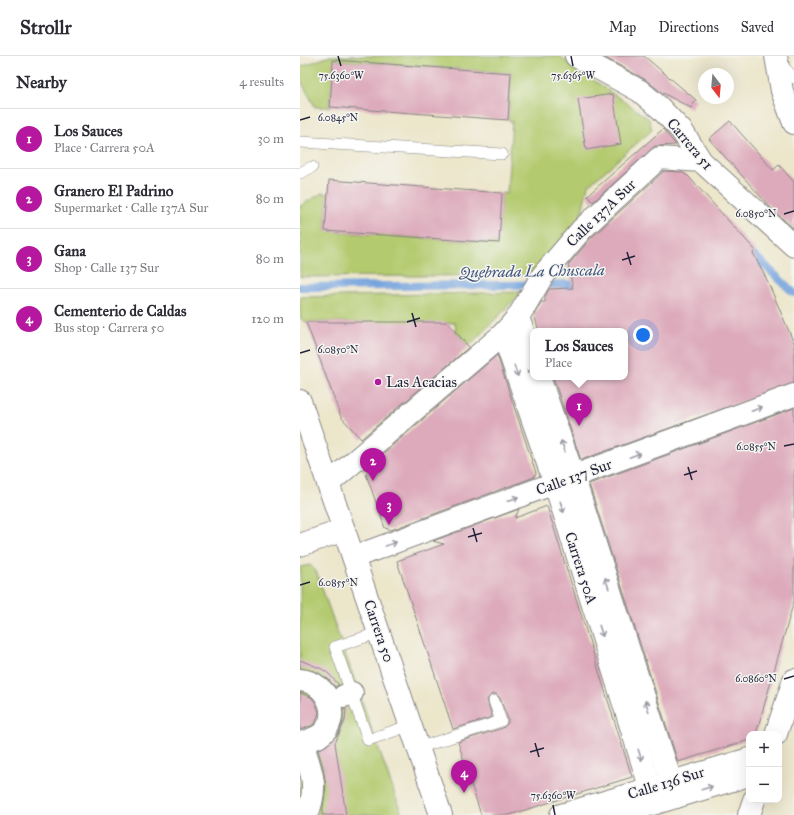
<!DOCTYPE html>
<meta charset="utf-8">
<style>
body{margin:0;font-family:"IM FELL Great Primer",serif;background:#f7f7f7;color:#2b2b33}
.controls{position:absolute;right:12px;bottom:12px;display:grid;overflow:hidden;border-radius:8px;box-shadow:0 4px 16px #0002}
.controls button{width:36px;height:36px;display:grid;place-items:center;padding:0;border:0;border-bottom:1px solid #e1e1e2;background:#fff;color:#2b2b33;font:20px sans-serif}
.compass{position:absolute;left:398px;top:12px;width:36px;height:36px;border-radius:50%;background:#fff;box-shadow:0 4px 16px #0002;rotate:164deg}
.you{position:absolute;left:343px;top:279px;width:14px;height:14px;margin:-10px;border:3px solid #fff;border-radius:50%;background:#1a73e8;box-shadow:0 0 0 6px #1a73e833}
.badge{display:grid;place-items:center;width:26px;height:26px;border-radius:50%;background:#b5179e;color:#fff;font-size:13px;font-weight:700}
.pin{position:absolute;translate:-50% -33px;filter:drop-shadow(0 1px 2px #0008)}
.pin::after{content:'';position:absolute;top:21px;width:14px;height:12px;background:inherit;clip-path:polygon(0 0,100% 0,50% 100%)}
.popup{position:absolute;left:230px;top:272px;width:98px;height:52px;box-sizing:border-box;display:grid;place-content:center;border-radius:8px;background:#fff;filter:drop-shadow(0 1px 3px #0005);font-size:13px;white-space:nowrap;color:#7c7c81}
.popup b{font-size:15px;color:#2b2b33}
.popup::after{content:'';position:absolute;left:50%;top:100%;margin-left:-8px;border:8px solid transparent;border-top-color:#fff}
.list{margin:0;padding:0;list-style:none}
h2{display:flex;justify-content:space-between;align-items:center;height:52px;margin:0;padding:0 16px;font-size:17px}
h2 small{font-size:13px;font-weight:400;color:#7c7c81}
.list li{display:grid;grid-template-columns:26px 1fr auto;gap:12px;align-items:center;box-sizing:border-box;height:60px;padding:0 16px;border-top:1px solid #e1e1e2}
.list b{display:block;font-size:15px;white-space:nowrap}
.list p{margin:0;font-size:13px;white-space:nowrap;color:#7c7c81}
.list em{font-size:13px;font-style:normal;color:#7c7c81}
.map{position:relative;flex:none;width:494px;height:759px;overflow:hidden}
header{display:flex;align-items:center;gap:24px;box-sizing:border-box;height:56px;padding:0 20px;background:#fff;border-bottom:1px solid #e1e1e2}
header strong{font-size:19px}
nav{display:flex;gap:22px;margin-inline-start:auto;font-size:14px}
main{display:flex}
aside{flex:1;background:#fff}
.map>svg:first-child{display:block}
</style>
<header>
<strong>Strollr</strong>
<nav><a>Map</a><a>Directions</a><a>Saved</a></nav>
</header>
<main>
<aside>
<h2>Nearby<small>4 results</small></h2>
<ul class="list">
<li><span class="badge">1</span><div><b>Los Sauces</b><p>Place · Carrera 50A</p></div><em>30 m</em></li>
<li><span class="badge">2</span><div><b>Granero El Padrino</b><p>Supermarket · Calle 137A Sur</p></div><em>80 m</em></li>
<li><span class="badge">3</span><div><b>Gana</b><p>Shop · Calle 137 Sur</p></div><em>80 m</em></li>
<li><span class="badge">4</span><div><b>Cementerio de Caldas</b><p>Bus stop · Carrera 50</p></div><em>120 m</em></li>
</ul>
</aside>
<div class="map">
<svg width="494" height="759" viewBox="0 0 494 759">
<rect width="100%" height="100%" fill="#f6f6f2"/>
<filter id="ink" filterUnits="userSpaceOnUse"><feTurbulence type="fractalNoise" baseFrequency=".025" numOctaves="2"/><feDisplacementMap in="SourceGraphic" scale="8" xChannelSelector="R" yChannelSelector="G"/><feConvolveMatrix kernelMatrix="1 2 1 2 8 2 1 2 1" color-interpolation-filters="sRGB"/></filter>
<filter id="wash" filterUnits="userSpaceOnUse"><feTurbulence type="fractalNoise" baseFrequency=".012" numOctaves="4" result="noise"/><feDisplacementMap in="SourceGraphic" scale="16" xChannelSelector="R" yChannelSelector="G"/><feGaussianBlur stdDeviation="0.9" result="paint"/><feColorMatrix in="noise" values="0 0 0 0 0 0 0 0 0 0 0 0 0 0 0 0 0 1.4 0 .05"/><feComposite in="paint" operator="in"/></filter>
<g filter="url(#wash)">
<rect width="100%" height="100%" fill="#ece6cb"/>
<g fill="#b3ca6e" stroke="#6a7654">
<path d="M30 0H259L349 63 352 74 288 130 278 172 237 219 0 221V150L22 137 28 138 25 175 198 187 202 137H207L212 65 208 64 211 17 34 4 30 51H15L0 23V11Z"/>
<path d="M222 236 169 290 156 276 155 267 6 266 0 262V241Z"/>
<path d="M10 509 16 515 102 759H0V511Z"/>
</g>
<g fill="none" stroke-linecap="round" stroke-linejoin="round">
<g stroke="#74a3dd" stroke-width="8">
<path d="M445 200H455L494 237"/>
<path d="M0 231 283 228"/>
</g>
</g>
<g id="blocks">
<g fill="#dab">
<path d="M302 0H344L396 44 391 52 361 36 346 24Z"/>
<path d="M33 4 211 17 208 64 30 51Z"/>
<path d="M313 38 321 88 286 94 278 43Z"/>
<path d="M430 65 473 114 479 109 494 126V173L471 152 409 83Z"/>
<path d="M363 73 376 89 355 90 293 146 287 140Z"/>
<path d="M364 115 381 116 388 120 455 194 453 197 467 224 494 287V327L281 404 253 321H325V275H239L234 259 241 246H245V241L249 233 273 232 268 209 291 182Z"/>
<path d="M29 124 202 137 199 187 25 175Z"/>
<path d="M6 266H147L169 291 61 383 41 361Z"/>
<path d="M197 299 236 417 234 421 91 474 85 472 66 418 81 405 78 402Z"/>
<path d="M494 352V545L456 678H449V684L378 706 289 428Z"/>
<path d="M247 450 332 721 209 759H181L158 686 203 672 208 667V663L200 642 196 638H192L187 644 192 661 153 673 97 505 144 488 133 485 219 453 215 462Z"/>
<path d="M0 604 22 613 29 618 39 629 35 631 28 623 17 616 0 612Z"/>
<path d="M0 637 11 641 15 646 19 656 16 666 11 670 0 674Z"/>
<path d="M43 652H46L45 665 35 687 46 759H22L26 730 23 711 18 694 27 689 38 678 43 666Z"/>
</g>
</g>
</g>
<g filter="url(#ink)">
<use href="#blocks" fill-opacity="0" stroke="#878483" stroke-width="1"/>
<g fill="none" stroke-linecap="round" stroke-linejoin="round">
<g stroke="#878483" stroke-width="12">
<g id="lane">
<path d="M481 8 494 22"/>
<path d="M0 86 202 98"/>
<path d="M0 117 12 111"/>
<path d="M80 576 35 591 68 684 111 669"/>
<path d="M118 692 201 665 194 645"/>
</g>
</g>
<g stroke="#878483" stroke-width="24">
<g id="street">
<path d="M276 0 340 35 360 52 382 75 401 105 494 190"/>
<path d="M476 0 482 35 494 67"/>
<path d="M218 261 233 304"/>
<path d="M203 278 255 428 355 747"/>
<path d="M239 321 270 410 376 741"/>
<path d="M28 428 203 278 218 261 243 219 282 173 359 102 401 105"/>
<path d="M0 489 44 474"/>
<path d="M54 501 494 339"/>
<path d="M0 624C29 626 43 664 19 680 14 683 7 685 2 687 11 714 19 730 7 759"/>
<path d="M44 640 52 637"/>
<path d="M476 678 494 624"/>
<path d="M261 759 449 703"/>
<path d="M316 759 449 719"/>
<path d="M449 759 454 744"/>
</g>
</g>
<g stroke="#878483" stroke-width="24">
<path id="secondary" d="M0 345 141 759"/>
</g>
<use href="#lane" stroke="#fff" stroke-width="11"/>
<use href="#street" stroke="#fff" stroke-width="22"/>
<use href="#secondary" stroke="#fff" stroke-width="22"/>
</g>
<defs><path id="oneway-shaft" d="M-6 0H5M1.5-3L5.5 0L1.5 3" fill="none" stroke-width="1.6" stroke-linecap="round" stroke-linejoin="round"/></defs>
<g stroke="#9c9ca7">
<use href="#oneway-shaft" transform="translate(216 315) rotate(71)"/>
<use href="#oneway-shaft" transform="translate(457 353) rotate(-21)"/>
<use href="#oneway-shaft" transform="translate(263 390) rotate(-109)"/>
<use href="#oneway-shaft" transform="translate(335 399) rotate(-21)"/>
<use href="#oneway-shaft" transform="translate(213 443) rotate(-20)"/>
<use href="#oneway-shaft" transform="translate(262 451) rotate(72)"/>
<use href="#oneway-shaft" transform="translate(91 488) rotate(-20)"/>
<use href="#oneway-shaft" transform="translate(307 527) rotate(-108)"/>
<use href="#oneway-shaft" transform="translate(301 575) rotate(72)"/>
<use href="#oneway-shaft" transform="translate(347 650) rotate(-108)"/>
<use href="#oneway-shaft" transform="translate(340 699) rotate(72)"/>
<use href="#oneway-shaft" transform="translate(407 732) rotate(-17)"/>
</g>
</g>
<path fill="none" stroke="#22223b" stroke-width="1.5" d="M38 0 41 10M271 0 273 10M0 64 10 61M484 158 494 155M327 196 331 209M322 204 335 200M112 257 116 271M107 266 120 262M0 297 10 294M484 390 494 388M388 411 392 424M384 419 397 415M173 472 177 486M168 481 182 477M0 529 10 526M484 623 494 620M235 687 239 701M230 696 244 692M253 749 255 759"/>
<circle fill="#b5179e" stroke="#f6f6f2" stroke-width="1.5" cx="78" cy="326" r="4"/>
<g text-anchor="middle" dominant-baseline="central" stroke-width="3" stroke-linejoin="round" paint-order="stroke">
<g font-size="15" fill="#22223b" stroke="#f6f6f2">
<text transform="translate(390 88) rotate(50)">Carrera 51</text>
<text transform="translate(301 157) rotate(-44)">Calle 137A Sur</text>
<text transform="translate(274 421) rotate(-20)">Calle 137 Sur</text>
<text transform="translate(281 512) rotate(72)">Carrera 50A</text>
<text transform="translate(79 575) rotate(71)">Carrera 50</text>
<text transform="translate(366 727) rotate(-17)">Calle 136 Sur</text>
</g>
<g font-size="15" fill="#22223b" stroke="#f6f6f2" text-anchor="start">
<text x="86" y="326">Las Acacias</text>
</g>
<g font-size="16" font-style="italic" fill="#43567c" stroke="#f6f6f2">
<text transform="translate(232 215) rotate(-1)">Quebrada La Chuscala</text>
</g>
</g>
<g font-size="10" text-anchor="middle" fill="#22223b" stroke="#f6f6f2" stroke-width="3" stroke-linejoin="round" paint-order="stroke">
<text x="41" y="23">75.6360°W</text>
<text x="273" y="23">75.6365°W</text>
<text x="38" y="65">6.0845°N</text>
<text x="456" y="161">6.0850°N</text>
<text x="38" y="297">6.0850°N</text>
<text x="456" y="394">6.0855°N</text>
<text x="38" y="530">6.0855°N</text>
<text x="456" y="626">6.0860°N</text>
<text x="253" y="743">75.6360°W</text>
</g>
</svg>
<div class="controls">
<button>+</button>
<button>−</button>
</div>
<svg class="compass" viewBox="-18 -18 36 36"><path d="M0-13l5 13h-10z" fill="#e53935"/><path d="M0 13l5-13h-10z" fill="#7c7c81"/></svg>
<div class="you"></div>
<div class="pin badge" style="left:279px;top:370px">1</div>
<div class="popup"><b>Los Sauces</b>Place</div>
<div class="pin badge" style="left:73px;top:425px">2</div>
<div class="pin badge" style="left:89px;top:469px">3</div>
<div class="pin badge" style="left:164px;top:737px">4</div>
</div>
</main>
